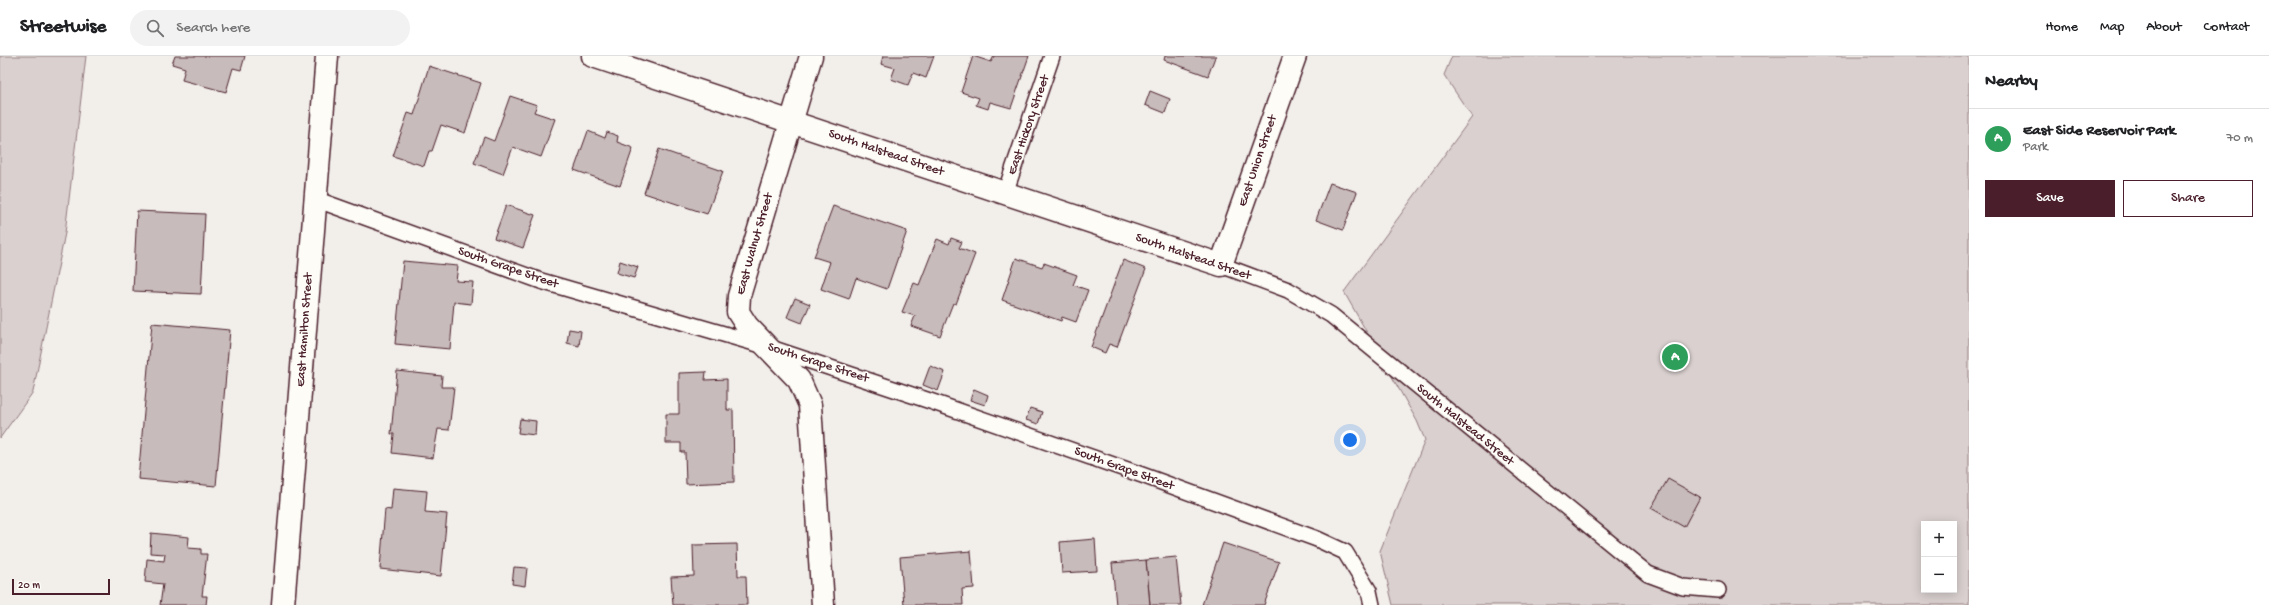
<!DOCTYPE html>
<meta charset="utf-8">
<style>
body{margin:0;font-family:"Gochi Hand",sans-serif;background:#f2f2f2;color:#202124}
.controls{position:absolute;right:12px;bottom:12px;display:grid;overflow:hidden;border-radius:0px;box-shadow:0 2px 10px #0003}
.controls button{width:36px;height:36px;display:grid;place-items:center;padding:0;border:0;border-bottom:1px solid #e0e0e0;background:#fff;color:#202124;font:20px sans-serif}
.scale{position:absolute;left:12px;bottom:10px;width:98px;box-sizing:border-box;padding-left:4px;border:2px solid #4a1f2b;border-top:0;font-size:11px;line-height:14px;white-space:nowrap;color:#4a1f2b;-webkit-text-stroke:3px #fdfcf7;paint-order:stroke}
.you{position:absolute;left:1350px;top:384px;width:14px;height:14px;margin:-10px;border:3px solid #fff;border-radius:50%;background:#1a73e8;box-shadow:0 0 0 6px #1a73e833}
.badge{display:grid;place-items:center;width:26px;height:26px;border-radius:50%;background:#4a1f2b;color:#fff;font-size:13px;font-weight:700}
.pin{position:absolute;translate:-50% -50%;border:2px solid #fff;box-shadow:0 1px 4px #0006}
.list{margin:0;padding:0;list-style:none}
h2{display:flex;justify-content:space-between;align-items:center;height:52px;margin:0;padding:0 16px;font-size:17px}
h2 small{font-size:13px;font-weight:400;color:#757577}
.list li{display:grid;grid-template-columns:26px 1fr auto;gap:12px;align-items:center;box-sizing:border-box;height:60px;padding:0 16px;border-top:1px solid #e0e0e0}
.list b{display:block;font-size:15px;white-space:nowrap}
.list p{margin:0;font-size:13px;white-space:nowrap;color:#757577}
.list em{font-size:13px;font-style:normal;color:#757577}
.actions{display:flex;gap:8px;padding:12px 16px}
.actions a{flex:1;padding:9px 0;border:1px solid #4a1f2b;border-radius:0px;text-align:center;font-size:14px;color:#4a1f2b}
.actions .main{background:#4a1f2b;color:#fff}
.icon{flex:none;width:22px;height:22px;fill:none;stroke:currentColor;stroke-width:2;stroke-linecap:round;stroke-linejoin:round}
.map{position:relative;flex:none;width:1969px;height:549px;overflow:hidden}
header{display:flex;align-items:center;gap:24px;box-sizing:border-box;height:56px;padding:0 20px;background:#fff;border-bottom:1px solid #e0e0e0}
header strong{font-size:19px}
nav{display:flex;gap:22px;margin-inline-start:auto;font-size:14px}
.search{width:280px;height:36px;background:#f2f2f2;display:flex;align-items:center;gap:10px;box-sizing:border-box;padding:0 14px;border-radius:22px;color:#757577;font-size:15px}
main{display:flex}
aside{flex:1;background:#fff}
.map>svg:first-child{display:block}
</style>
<header>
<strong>Streetwise</strong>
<div class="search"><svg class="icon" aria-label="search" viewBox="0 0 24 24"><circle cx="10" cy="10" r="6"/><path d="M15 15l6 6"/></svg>Search here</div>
<nav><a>Home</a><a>Map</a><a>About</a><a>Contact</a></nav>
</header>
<main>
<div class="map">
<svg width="1969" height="549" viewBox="0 0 1969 549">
<rect width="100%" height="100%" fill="#f2efeb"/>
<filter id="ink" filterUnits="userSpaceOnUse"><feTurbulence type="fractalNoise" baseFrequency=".025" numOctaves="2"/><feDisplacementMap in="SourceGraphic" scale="8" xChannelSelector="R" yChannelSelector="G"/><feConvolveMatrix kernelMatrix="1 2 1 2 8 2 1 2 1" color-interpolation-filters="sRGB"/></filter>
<g filter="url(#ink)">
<g fill="#d9d0cf" stroke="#92787d" fill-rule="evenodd">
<path d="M0 0H86L65 177 33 336 0 382Z"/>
<path d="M1452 0H1969V549H1393L1380 495 1425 384 1417 365 1344 236 1472 61 1444 19ZM1924 468H1954V534H1924Z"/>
</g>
<g fill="#c8bbbb" stroke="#4a1f2b">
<path d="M175 0H245L241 14 233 12 226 36 182 24 185 12 172 8Z"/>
<path d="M883 0H934L926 22 913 17 908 29 891 23 895 12 881 8Z"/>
<path d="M973 0 991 6 994 0H1029L1011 52 990 46 988 53 976 49 979 42 961 36Z"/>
<path d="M1165 0H1217L1215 1 1208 20 1164 4Z"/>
<path d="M429 10 481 27 465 77 441 69 432 95H429L424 110 393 100 408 57 414 59Z"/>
<path d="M1150 35 1170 43 1165 57 1145 49Z"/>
<path d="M510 40 537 49 534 56 555 63 541 101 513 91 503 118 474 107 484 81 494 85Z"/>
<path d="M588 75 605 82 607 76 618 80 617 86 633 92 620 130 574 114Z"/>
<path d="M659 93 723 115 707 158 644 137Z"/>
<path d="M1330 127 1357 136 1343 174 1316 164Z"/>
<path d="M506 149 535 159 523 192 494 182Z"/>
<path d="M833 150 907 175 887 233 856 222 849 243 821 233 830 206 814 201Z"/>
<path d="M137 155 205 158 201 238 133 235Z"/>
<path d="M951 182 962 186 959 192 975 198 956 248 953 247 940 280 911 270 915 260 902 256 914 227 919 229 937 183 949 188Z"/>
<path d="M1016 202 1042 211 1044 207 1077 219 1073 229 1088 234 1076 266 1062 261 1061 265 1002 244Z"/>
<path d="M1123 204 1146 213 1117 291 1109 288 1105 297 1091 291Z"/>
<path d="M403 205 458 210 456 225 473 226 471 248 454 246 450 293 395 288Z"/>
<path d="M620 205 638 211 634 222 617 217Z"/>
<path d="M795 242 810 248 802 267 787 261Z"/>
<path d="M152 267 230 274 216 430 138 423Z"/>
<path d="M569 273 581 275 579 290 567 287Z"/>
<path d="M930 310 945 316 938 335 923 329Z"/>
<path d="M397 315 442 320 441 331H454L449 374 438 373 433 402 392 397 394 378H391Z"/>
<path d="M706 316 705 324 727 323V354H733L734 426 686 428 685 396H681V387H666V358H679V317Z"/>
<path d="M974 333 988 339 985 349 970 344Z"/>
<path d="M1030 352 1042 356 1038 368 1026 364Z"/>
<path d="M520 363 536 365 535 379 518 377Z"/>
<path d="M1668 423 1700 441 1684 471 1651 452Z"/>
<path d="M393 432 427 435 425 456 447 458 441 520 380 513 385 453 391 454Z"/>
<path d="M151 477 189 481 188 492 201 493V498H207L202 540H207L206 549H160L163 528 145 526 147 503 164 505 165 498 150 497Z"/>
<path d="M1095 483 1097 515 1062 517 1060 486Z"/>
<path d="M1223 487 1279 506 1264 549H1202Z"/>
<path d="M737 488 738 520H746L747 549H673L671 521 694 520 693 489Z"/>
<path d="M971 495 974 532 962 533 963 549H904L900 501Z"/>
<path d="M1176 501 1181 549H1150L1146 504Z"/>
<path d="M1146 504 1150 549H1116L1112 507Z"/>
<path d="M514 511 527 512 525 530 512 528Z"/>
</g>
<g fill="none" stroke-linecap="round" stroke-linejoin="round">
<g stroke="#4a1f2b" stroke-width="18">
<g id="service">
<path d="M1005 137 1052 0"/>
<path d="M315 143 541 225 765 290 930 345 1142 419 1317 483 1345 496 1369 535 1372 549"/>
<path d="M1221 209 1288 234 1331 259 1648 518 1683 531 1718 534"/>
</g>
</g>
<g stroke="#4a1f2b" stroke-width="25">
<g id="minor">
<path d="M593 0 1221 209 1295 0"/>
<path d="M811 0 739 240 738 256 747 270 799 324 810 349 823 549"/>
<path d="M283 549 327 0"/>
</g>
</g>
<use href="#service" stroke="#fdfcf7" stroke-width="15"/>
<use href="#minor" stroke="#fdfcf7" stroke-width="22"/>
</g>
</g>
<g text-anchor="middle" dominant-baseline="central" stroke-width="3" stroke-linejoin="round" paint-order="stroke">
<g font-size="13" fill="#4a1f2b" stroke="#fdfcf7">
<text transform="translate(1029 69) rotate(-71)">East Hickory Street</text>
<text transform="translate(886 97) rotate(19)">South Halstead Street</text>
<text transform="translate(1258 105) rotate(-71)">East Union Street</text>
<text transform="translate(755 188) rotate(-74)">East Walnut Street</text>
<text transform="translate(1193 201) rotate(19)">South Halstead Street</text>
<text transform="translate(508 212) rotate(19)">South Grape Street</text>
<text transform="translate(305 274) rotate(-86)">East Hamilton Street</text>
<text transform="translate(818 307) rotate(18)">South Grape Street</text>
<text transform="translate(1465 369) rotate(39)">South Halstead Street</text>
<text transform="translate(1124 413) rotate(20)">South Grape Street</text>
</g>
</g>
</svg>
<div class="controls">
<button>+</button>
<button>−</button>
</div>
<div class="scale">20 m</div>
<div class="you"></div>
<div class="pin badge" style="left:1675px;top:301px;background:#2e9e5b">A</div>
</div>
<aside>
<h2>Nearby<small></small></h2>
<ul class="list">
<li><span class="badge" style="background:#2e9e5b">A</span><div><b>East Side Reservoir Park</b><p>Park</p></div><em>70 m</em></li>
</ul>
<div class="actions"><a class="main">Save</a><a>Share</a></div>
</aside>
</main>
